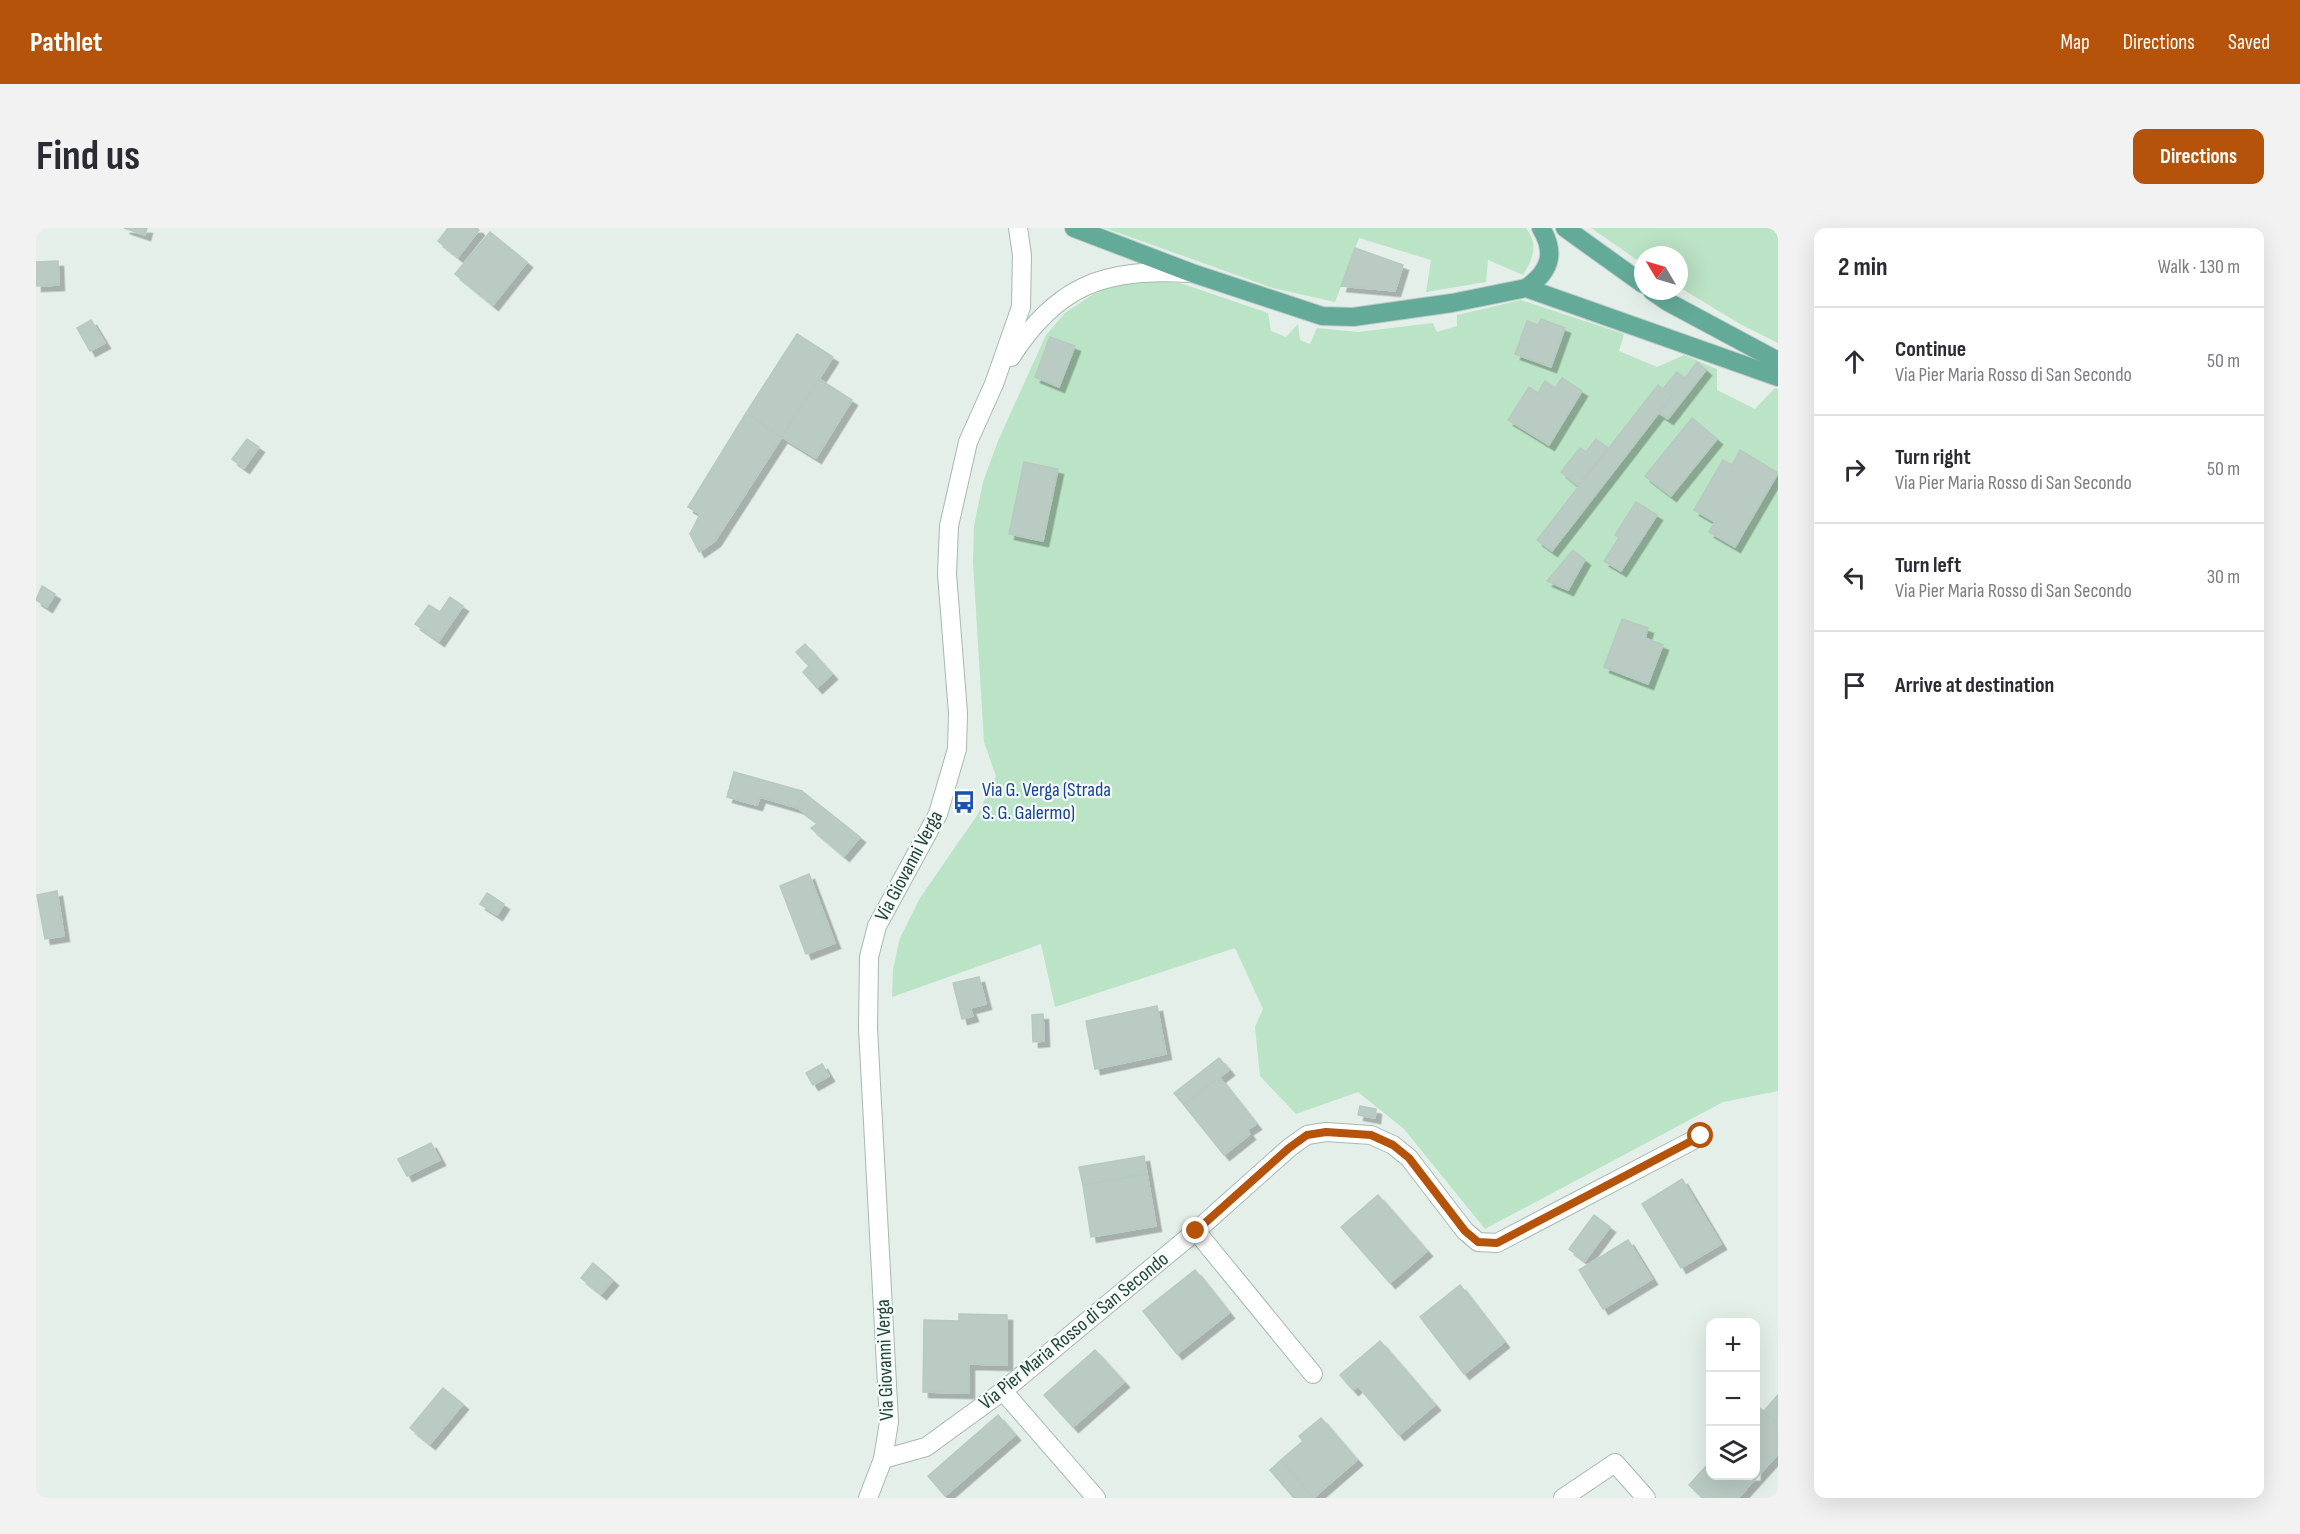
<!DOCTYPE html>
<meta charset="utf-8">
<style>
body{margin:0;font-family:"Sofia Sans Condensed",sans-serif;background:#f2f2f3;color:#2b2b33}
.controls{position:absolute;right:18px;bottom:18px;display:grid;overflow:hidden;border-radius:12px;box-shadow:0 6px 24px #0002}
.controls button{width:54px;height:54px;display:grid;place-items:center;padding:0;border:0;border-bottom:2px solid #e1e1e2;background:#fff;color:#2b2b33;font:30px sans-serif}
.compass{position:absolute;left:1598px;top:18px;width:54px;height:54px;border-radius:50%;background:#fff;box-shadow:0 6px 24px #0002;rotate:308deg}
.stop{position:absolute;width:18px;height:18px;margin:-14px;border:4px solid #b45309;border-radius:50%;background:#fff}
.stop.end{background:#b45309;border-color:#fff;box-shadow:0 2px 6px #0008}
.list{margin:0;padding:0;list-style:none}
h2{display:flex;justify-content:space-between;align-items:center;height:78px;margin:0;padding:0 24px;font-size:26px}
h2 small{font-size:20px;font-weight:400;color:#7c7c81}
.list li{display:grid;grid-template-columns:39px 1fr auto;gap:18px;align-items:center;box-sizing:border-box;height:108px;padding:0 24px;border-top:2px solid #e1e1e2}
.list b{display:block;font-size:22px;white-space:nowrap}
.list p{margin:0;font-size:20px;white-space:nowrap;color:#7c7c81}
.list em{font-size:20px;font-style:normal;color:#7c7c81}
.icon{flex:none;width:33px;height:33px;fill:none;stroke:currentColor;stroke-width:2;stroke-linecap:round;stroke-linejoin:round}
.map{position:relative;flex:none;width:1742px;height:1270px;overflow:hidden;border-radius:12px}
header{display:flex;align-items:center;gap:36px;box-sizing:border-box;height:84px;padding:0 30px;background:#b45309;color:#fff}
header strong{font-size:28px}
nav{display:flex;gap:33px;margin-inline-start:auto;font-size:21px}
.intro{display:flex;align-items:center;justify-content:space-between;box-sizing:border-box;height:144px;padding:0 36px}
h1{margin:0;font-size:42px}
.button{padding:15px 27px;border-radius:12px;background:#b45309;color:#fff;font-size:21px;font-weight:700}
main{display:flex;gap:36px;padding:0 36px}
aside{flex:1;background:#fff;border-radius:12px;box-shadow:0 6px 24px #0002}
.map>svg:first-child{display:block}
</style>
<header>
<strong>Pathlet</strong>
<nav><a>Map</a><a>Directions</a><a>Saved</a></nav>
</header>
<div class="intro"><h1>Find us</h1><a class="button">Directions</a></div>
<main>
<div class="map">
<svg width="1742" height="1270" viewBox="0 0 1742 1270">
<defs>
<filter id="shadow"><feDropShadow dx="5.5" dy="5.5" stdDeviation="0" flood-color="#0004"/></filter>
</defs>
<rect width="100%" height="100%" fill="#e4efea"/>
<g fill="#bbe3c5">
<path d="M1069 0H1490C1503 16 1497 31 1487 47L1452 32 1450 54 1390 64 1395 32 1323 10 1299 74 1237 60Z"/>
<path d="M1555 0H1742V115L1704 96 1643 59V27H1607V36Z"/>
<path d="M1110 53 1144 55 1232 85 1235 103 1250 109 1262 96 1264 112 1274 116 1281 100 1322 104 1397 95 1401 104 1421 98V87L1485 72 1588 106 1583 123 1621 139 1648 127 1681 141V162L1719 181 1739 160 1742 161V863L1687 874 1449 1001 1368 901 1322 864 1260 886 1224 848 1219 799 1227 781 1199 720 1019 779 1005 716 856 769 857 741 864 710 884 670 942 586 960 548 948 514 937 335 938 298 947 254 962 213 1010 107 1029 85 1056 67 1081 56Z"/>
</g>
<g fill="#b9cbc3" stroke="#b6cac2" stroke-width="1.5" filter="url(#shadow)">
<path d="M88 0H111L109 7Z"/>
<path d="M412 0H441L443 2 422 29 402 13Z"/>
<path d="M454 4 491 34 457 77 419 46Z"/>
<path d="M1319 20 1367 37 1359 63 1305 58Z"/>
<path d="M22 33 23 57 0 58V34Z"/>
<path d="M1505 91 1529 100 1515 139 1479 126 1491 93 1502 97Z"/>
<path d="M55 92 69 115 54 123 41 100Z"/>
<path d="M761 106 797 129 746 209 710 185Z"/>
<path d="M1014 109 1039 118 1023 159 999 149Z"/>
<path d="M1661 134 1670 142 1632 191 1623 185 1636 168 1627 161 1641 144 1649 150Z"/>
<path d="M1526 150 1546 163 1513 217 1472 192 1493 159 1502 165 1509 153 1519 160Z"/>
<path d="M783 151 816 172 780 230 746 209Z"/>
<path d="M1622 157 1636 168 1516 323 1501 312Z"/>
<path d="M710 185 746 209 679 313 663 324 654 306 664 286 652 279Z"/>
<path d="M1656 190 1681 211 1635 268 1609 248Z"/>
<path d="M211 211 223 219 208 240 196 231Z"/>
<path d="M1560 211 1572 220 1542 258 1525 244 1544 220 1550 224Z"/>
<path d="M1704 222 1742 245 1699 319 1673 304 1679 294 1658 282 1687 232 1696 237Z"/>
<path d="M988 234 1022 241 1007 313 973 306Z"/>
<path d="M1600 274 1621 287 1585 343 1568 333 1583 310 1579 307Z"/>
<path d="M1537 322 1549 332 1532 362 1511 353Z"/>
<path d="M6 358 19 366 11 379 0 372Z"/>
<path d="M414 369 427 378 403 413 379 396 393 377 404 384Z"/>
<path d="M1586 391 1612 400 1609 410 1627 417 1612 456 1568 439Z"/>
<path d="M769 416 796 446 781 460 767 444 773 438 760 424Z"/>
<path d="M698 544 766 563 762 580 724 569 721 577 691 569Z"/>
<path d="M766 563 824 609 808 628 775 600 782 595 762 580Z"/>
<path d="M773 646 799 715 770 726 744 658Z"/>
<path d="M21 663 28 708 9 711 1 667Z"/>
<path d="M451 665 468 676 461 687 444 676Z"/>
<path d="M943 749 950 776 934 780 937 788 926 791 917 755Z"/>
<path d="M1121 778 1130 826 1059 841 1050 793Z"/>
<path d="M1007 786 1008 813 997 814 996 787Z"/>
<path d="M1183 830 1193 842 1148 877 1138 865Z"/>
<path d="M786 836 793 848 777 857 770 845Z"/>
<path d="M1183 849 1220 896 1211 902 1214 906 1188 927 1148 877Z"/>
<path d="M1324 878 1340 881 1339 890 1322 887Z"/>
<path d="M395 915 404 932 371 948 362 931Z"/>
<path d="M1108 928 1111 946 1047 957 1043 939Z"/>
<path d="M1111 946 1120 998 1055 1009 1047 957Z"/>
<path d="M1646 951 1685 1016 1645 1040 1606 976Z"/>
<path d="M1342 967 1391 1023 1354 1055 1305 999Z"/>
<path d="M1558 987 1574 999 1549 1033 1533 1021Z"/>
<path d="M1592 1012 1616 1051 1567 1081 1543 1042Z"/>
<path d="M557 1035 577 1052 565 1066 545 1050Z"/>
<path d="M1159 1042 1193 1085 1141 1126 1107 1083Z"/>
<path d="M1424 1057 1468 1114 1428 1146 1384 1089Z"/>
<path d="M923 1086 971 1087V1137L933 1136V1165L887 1164 888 1092 923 1093Z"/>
<path d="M1344 1113 1399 1177 1363 1207 1322 1158 1317 1162 1304 1147Z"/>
<path d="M1059 1122 1088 1154 1037 1199 1008 1167Z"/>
<path d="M407 1160 427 1176 394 1216 374 1200Z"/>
<path d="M1742 1167V1197L1727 1184Z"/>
<path d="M1724 1180 1742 1197V1226L1702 1270H1667L1653 1257 1674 1234V1248H1720V1185Z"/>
<path d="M962 1187 979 1207 909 1268 892 1248Z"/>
<path d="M1285 1190 1321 1232 1277 1270 1245 1232 1267 1213 1263 1208Z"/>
<path d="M1245 1232 1277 1270H1258L1234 1242Z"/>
</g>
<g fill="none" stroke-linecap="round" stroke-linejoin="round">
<g stroke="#a6b8b2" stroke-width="20">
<g id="minor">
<path d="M975 129C1021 57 1069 40 1152 45"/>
<path d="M1160 1003 1277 1146"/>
<path d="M967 1163 1060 1270"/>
<path d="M847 1231 890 1219 967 1163 1160 1003 1253 920 1271 907 1290 904 1335 907 1357 917 1373 930 1429 1003 1442 1014 1461 1015 1665 908"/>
<path d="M832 1270 847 1231 853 1194 832 800 833 729 841 698 902 586 921 521 922 485 911 346 913 298 932 214 958 156 985 79 986 27 982 0"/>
<path d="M1527 1270 1579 1235 1610 1270"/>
</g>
</g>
<g stroke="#c1cbc8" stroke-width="20">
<g id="major">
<path d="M1038 0 1156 45 1286 88 1317 89 1416 75 1490 60 1742 149"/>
<path d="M1529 0 1607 56"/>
<path d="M1490 60C1514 44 1520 25 1505 0"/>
<path d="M1616 63 1632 74 1742 133"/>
</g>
</g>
<use href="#minor" stroke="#fff" stroke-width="18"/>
<use href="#major" stroke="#63aa98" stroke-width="18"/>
</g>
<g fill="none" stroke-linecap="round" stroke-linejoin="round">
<path stroke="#b45309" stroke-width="8" d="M1160 1003 1253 920 1271 907 1290 904 1335 907 1357 917 1373 930 1429 1003 1442 1014 1461 1015 1665 908"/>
</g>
<defs>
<g id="bus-bare" transform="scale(1.8)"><path d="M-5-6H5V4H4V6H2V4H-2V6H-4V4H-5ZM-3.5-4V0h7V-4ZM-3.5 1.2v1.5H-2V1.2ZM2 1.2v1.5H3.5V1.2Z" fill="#1a4fb4" stroke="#f6fbf8" stroke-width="2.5" paint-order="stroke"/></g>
</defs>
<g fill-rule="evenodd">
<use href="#bus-bare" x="928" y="574"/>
</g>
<g text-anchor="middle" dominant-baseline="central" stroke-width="4.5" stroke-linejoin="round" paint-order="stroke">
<g font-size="20" fill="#164399" stroke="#f6fbf8" text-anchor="start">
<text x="946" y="562">Via G. Verga (Strada<tspan x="946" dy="23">S. G. Galermo)</tspan></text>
</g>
<g font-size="20" fill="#21443a" stroke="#f6fbf8">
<text transform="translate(873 638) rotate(-62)">Via Giovanni Verga</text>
<text transform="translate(1038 1103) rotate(-39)">Via Pier Maria Rosso di San Secondo</text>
<text transform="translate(849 1132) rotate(-92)">Via Giovanni Verga</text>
</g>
</g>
</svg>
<div class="controls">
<button>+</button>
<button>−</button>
<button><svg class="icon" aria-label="layers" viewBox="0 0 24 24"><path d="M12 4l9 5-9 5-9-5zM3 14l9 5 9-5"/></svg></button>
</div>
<svg class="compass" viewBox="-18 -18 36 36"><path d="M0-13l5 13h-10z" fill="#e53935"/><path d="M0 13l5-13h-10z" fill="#7c7c81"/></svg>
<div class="stop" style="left:1665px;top:908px"></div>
<div class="stop end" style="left:1160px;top:1003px"></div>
</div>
<aside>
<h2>2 min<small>Walk · 130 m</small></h2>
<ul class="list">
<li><svg class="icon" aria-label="ahead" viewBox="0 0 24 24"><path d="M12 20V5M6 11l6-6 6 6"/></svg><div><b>Continue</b><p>Via Pier Maria Rosso di San Secondo</p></div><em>50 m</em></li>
<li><svg class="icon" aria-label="right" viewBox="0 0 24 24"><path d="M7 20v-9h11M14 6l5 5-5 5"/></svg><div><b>Turn right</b><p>Via Pier Maria Rosso di San Secondo</p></div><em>50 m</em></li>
<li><svg class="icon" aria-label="left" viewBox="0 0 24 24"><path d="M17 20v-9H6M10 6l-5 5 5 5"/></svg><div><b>Turn left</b><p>Via Pier Maria Rosso di San Secondo</p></div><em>30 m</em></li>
<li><svg class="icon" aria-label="arrive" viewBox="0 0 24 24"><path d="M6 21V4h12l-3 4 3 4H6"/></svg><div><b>Arrive at destination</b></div></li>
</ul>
</aside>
</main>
